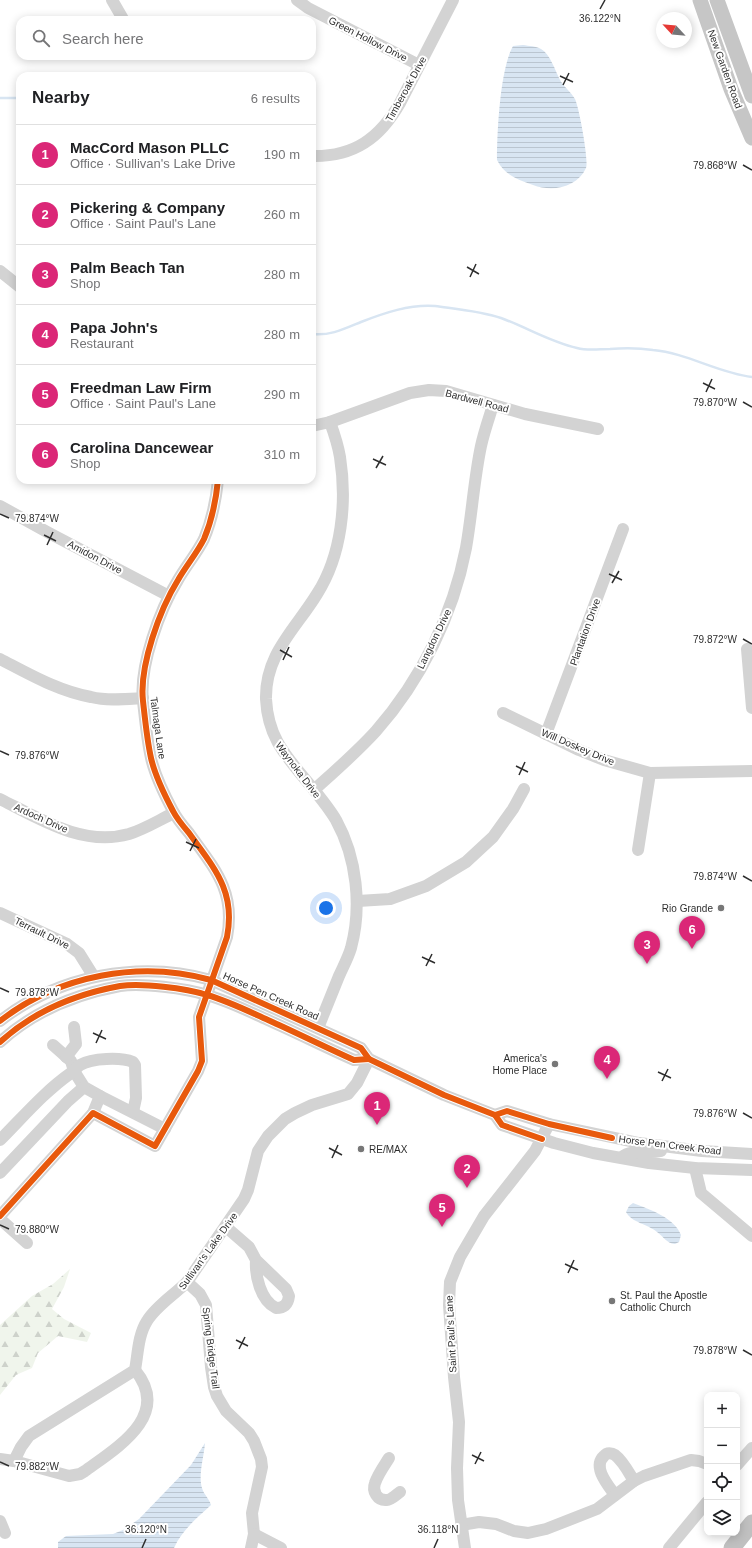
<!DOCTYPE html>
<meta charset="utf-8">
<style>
body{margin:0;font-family:Arial,sans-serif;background:#f6f6f6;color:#202124}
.controls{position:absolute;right:12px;bottom:12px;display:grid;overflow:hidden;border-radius:8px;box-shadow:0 2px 10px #0003}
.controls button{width:36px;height:36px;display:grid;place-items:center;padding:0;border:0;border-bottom:1px solid #e0e0e0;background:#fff;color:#202124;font:20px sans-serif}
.compass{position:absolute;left:656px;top:12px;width:36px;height:36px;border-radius:50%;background:#fff;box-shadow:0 2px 10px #0003;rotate:296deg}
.you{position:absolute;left:326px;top:908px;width:14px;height:14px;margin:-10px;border:3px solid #fff;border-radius:50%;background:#1a73e8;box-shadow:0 0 0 6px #1a73e833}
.badge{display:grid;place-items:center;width:26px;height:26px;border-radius:50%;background:#db2777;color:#fff;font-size:13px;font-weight:700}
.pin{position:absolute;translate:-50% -33px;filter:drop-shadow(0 1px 2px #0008)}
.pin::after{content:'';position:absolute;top:21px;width:14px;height:12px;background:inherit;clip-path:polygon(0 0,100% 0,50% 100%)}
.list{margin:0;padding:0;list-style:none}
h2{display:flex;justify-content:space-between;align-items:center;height:52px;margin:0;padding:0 16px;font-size:17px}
h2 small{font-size:13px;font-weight:400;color:#757577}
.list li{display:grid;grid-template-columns:26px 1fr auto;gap:12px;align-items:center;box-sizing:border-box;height:60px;padding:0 16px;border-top:1px solid #e0e0e0}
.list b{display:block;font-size:15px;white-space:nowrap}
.list p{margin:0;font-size:13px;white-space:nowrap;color:#757577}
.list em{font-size:13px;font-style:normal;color:#757577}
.icon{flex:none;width:22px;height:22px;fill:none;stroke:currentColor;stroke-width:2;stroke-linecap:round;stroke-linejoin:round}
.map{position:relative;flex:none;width:752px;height:1548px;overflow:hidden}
.search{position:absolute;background:#fff;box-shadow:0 2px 10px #0003;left:16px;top:16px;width:300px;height:44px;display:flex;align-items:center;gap:10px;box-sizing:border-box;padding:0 14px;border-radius:12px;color:#757577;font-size:15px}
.panel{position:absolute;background:#fff;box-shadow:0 2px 10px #0003;left:16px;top:72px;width:300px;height:412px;border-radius:12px}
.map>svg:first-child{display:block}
</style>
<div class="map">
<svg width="752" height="1548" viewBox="0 0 752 1548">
<defs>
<pattern id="forest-firs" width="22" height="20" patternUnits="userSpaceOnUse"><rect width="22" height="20" fill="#f0f5ec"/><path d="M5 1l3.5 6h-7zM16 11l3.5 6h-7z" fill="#ced2cb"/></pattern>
<pattern id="water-rules" width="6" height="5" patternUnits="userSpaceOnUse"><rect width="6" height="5" fill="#d8e5f2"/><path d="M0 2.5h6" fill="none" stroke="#bac5d0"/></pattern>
</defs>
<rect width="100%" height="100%" fill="#fff"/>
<path fill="url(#forest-firs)" d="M70 1269 64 1287 52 1309 64 1319 91 1333 87 1342 58 1336 38 1353 32 1368 16 1375 0 1395V1325L32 1296 53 1284Z"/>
<g fill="url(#water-rules)">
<path d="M523 45C529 46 536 46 541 49 550 54 555 70 560 80 564 87 571 92 575 99 579 107 589 161 586 168 577 188 552 192 533 185 518 179 505 176 497 160 497 132 500 69 513 46Z"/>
<path d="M633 1203C649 1209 675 1218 681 1235L679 1242 675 1244C666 1243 664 1237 657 1232 648 1224 632 1223 626 1212L629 1206Z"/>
<path d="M205 1443C204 1457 198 1475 202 1488 204 1495 209 1498 211 1505 197 1518 182 1530 174 1548H58V1542L66 1536 113 1534 123 1530 139 1519 191 1465Z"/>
</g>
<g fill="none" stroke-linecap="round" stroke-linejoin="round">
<g stroke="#d8e5f2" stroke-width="2.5">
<path d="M0 98H20"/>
<path d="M312 334C330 336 344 329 361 322 384 313 410 304 435 306 456 309 480 311 501 318 526 327 550 342 577 348 588 351 599 349 610 349 624 348 639 348 653 350 687 353 718 373 752 377"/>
</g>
<g stroke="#d3d3d3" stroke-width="12">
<path d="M112 0 123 19"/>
<path d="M297 0 308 8 419 65"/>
<path d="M312 156C354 157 380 138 400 103L453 0"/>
<path d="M0 271 20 287"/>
<path d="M312 426 330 422 410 393 429 390 446 391 525 414 598 429"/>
<path d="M0 506 49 533 169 596"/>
<path d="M747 649 752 708"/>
<path d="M0 659C29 674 58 691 91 697 107 701 126 699 143 698"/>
<path d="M503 713 579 750 604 760 650 773 752 771"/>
<path d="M546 734 623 529"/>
<path d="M314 790C335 771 357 752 376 731 421 680 453 615 466 548 472 514 474 479 481 446 484 432 489 418 493 405"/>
<path d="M0 799C40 819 83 847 129 834 145 829 159 820 174 813"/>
<path d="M638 850 650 773"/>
<path d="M358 901 390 899 426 886 466 862 493 837 513 809 524 789"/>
<path d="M0 913 67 944 79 953 94 977"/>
<path d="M0 1021C59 975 140 960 211 980L361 1048 369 1059 444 1095 495 1115 502 1125 554 1143 593 1153 649 1163 695 1168 752 1170"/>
<path d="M318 1028C325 1011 332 993 339 976 343 967 348 958 351 948 362 907 357 858 336 820 329 808 319 796 310 785 287 757 268 739 266 699 265 654 295 630 317 594 342 555 347 502 340 457 338 445 334 433 330 422"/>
<path d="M0 1042C33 1012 76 994 120 986 142 983 185 988 207 995 228 1001 248 1011 268 1020 297 1033 325 1047 354 1060L369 1059"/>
<path d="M53 1045 71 1061 74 1071 84 1087 100 1096 93 1113"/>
<path d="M66 1057 76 1044 74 1027"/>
<path d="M100 1096 165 1129"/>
<path d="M495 1115 507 1111 549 1124 639 1143 702 1151 752 1154"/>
<path d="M0 1140C23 1117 44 1092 71 1073 74 1071 77 1067 80 1065 92 1058 121 1057 133 1062L135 1065 136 1098 133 1112"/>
<path d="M622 1157C631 1149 649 1154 661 1151"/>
<path d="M695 1168 701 1193 752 1236"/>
<path d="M0 1173 68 1101 84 1087"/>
<path d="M0 1216 93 1113 155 1146 198 1071 202 1061 199 1017 227 937C236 891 214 868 189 833 183 826 177 819 173 811 164 794 155 776 151 758 147 740 145 719 143 701 139 666 160 609 178 580 186 566 197 553 204 539 212 520 216 500 218 480"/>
<path d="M0 1219 27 1243"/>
<path d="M226 1227 249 1247 256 1260 286 1289 289 1296C288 1304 284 1308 276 1308 260 1300 255 1275 256 1260"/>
<path d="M187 1282 200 1294 206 1305 211 1367 214 1387 217 1396 226 1411 249 1433 254 1441 261 1459 262 1467 252 1513 254 1534 251 1548"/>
<path d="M389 1458C384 1466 378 1474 375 1483 372 1491 377 1501 387 1500 391 1500 396 1495 400 1492"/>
<path d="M0 1459 14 1461 69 1476 80 1474 85 1471C118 1447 172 1415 135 1370"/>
<path d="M14 1461 21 1447 29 1436 135 1370C138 1354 138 1335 147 1321 156 1306 174 1295 187 1282L244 1199 248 1190 258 1151 268 1136 285 1119 295 1113 312 1105 348 1094 357 1083 369 1059"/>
<path d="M737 1465 752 1448"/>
<path d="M615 1495C608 1485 592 1467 604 1456 607 1452 612 1453 615 1455 623 1461 629 1473 634 1481"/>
<path d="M0 1521 5 1533"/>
<path d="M461 1525 479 1522 496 1524 514 1531 528 1533 546 1529 597 1509 634 1481 644 1476 691 1460 699 1461 707 1464"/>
<path d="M254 1534 281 1548"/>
<path d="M465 1548 458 1500 457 1468 459 1422 454 1377 449 1305 450 1282 460 1257 484 1216 535 1151 549 1124"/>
<path d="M669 1548 707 1502"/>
</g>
<g stroke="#c6c6c6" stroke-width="15">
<path d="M700 0 731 89 752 138"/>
<path d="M717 0 752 96"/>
</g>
<path stroke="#c0c0c0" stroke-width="17" d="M732 1548 752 1523"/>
<g stroke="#fff" stroke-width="8">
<g id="cycleway">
<path d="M0 1021C59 975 140 960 211 980L361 1048 369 1059 444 1095 495 1115 502 1125 542 1139"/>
<path d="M0 1042C33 1012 76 994 120 986 142 983 185 988 207 995 228 1001 248 1011 268 1020 297 1033 325 1047 354 1060L369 1059"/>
<path d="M495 1115 507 1111 549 1124 612 1138"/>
<path d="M0 1216 93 1113 155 1146 198 1071 202 1061 199 1017 227 937C236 891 214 868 189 833 183 826 177 819 173 811 164 794 155 776 151 758 147 740 145 719 143 701 139 666 160 609 178 580 186 566 197 553 204 539 212 520 216 500 218 480"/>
</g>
</g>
<use href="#cycleway" stroke="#e8590c" stroke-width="6"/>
</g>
<path fill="none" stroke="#2e2e2e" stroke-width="1.5" d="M600 9 605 0M560 76 573 82M563 85 569 73M743 165 752 170M467 267 479 274M470 277 476 264M703 383 715 389M706 392 712 379M743 402 752 407M373 459 386 465M376 468 383 456M0 514 9 518M44 535 56 541M47 545 53 532M609 574 622 580M612 583 619 571M743 639 752 644M280 650 292 657M283 660 289 647M0 751 9 755M516 766 528 772M519 775 525 762M186 842 199 848M190 851 196 839M743 876 752 881M422 957 435 963M426 966 432 954M0 988 9 992M93 1033 106 1039M96 1043 102 1030M658 1072 671 1078M662 1081 668 1069M743 1113 752 1118M329 1148 342 1155M332 1158 338 1145M0 1225 9 1229M565 1264 578 1270M568 1273 574 1260M236 1340 248 1346M239 1349 245 1337M743 1350 752 1355M472 1455 484 1461M0 1462 9 1466M475 1464 481 1452M142 1548 146 1539M434 1548 438 1539"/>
<g fill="#777" stroke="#fff" stroke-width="1.5">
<circle cx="721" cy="908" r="4"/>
<circle cx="555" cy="1064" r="4"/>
<circle cx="361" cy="1149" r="4"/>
<circle cx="612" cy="1301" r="4"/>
</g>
<g text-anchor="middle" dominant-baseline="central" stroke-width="4" stroke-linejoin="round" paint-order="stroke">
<g font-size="10" fill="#2e2e2e" stroke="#fff">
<text transform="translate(368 39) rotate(27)">Green Hollow Drive</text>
<text transform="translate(725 69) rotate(70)">New Garden Road</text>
<text transform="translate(406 89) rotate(-61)">Timberoak Drive</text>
<text transform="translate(477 401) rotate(15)">Bardwell Road</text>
<text transform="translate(95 557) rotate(28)">Amidon Drive</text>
<text transform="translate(585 632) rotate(-70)">Plantation Drive</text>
<text transform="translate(434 639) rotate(-64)">Langdon Drive</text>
<text transform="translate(158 728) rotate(82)">Talmaga Lane</text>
<text transform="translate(578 747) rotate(23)">Will Doskey Drive</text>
<text transform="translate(298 770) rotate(53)">Waynoka Drive</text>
<text transform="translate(41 818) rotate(24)">Ardoch Drive</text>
<text transform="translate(42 933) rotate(26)">Terrault Drive</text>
<text transform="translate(271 996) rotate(24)">Horse Pen Creek Road</text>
<text transform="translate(670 1145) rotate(7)">Horse Pen Creek Road</text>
<text transform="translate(208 1251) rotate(-54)">Sullivan's Lake Drive</text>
<text transform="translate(451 1334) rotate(-93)">Saint Paul's Lane</text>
<text transform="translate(211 1348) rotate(83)">Spring Bridge Trail</text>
</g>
<g font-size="10" fill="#2e2e2e" stroke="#fff" text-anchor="end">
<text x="713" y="908">Rio Grande</text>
<text x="547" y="1058">America's<tspan x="547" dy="12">Home Place</tspan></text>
<text x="369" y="1149" text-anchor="start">RE/MAX</text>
<text x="620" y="1295" text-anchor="start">St. Paul the Apostle<tspan x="620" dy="12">Catholic Church</tspan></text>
</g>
</g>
<g font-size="10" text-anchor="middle" fill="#2e2e2e" stroke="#fff" stroke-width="4" stroke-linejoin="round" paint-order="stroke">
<text x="600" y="22">36.122°N</text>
<text x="715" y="169">79.868°W</text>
<text x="715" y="406">79.870°W</text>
<text x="37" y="522">79.874°W</text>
<text x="715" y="643">79.872°W</text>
<text x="37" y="759">79.876°W</text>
<text x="715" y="880">79.874°W</text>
<text x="37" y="996">79.878°W</text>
<text x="715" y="1117">79.876°W</text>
<text x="37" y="1233">79.880°W</text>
<text x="715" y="1354">79.878°W</text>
<text x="37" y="1470">79.882°W</text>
<text x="146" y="1533">36.120°N</text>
<text x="438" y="1533">36.118°N</text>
</g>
</svg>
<div class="controls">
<button>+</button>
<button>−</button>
<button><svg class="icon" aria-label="locate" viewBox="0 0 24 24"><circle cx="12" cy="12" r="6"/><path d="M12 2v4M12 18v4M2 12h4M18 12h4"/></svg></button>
<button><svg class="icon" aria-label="layers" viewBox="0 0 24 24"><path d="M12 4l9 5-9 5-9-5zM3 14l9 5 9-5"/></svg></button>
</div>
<svg class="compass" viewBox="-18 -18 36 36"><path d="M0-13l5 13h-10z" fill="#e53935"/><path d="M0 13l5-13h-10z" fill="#757577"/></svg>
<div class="you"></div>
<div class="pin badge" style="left:377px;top:1125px">1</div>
<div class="pin badge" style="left:467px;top:1188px">2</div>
<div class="pin badge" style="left:647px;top:964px">3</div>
<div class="pin badge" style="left:607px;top:1079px">4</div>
<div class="pin badge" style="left:442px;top:1227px">5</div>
<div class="pin badge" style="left:692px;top:949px">6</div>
<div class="search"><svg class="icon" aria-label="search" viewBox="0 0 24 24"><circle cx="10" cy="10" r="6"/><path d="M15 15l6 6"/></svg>Search here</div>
<section class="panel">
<h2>Nearby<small>6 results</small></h2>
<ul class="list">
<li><span class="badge">1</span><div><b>MacCord Mason PLLC</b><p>Office · Sullivan's Lake Drive</p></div><em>190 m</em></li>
<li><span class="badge">2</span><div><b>Pickering &amp; Company</b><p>Office · Saint Paul's Lane</p></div><em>260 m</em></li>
<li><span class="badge">3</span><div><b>Palm Beach Tan</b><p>Shop</p></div><em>280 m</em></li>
<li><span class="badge">4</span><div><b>Papa John's</b><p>Restaurant</p></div><em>280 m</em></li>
<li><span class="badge">5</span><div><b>Freedman Law Firm</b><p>Office · Saint Paul's Lane</p></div><em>290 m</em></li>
<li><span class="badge">6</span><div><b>Carolina Dancewear</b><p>Shop</p></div><em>310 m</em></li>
</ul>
</section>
</div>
